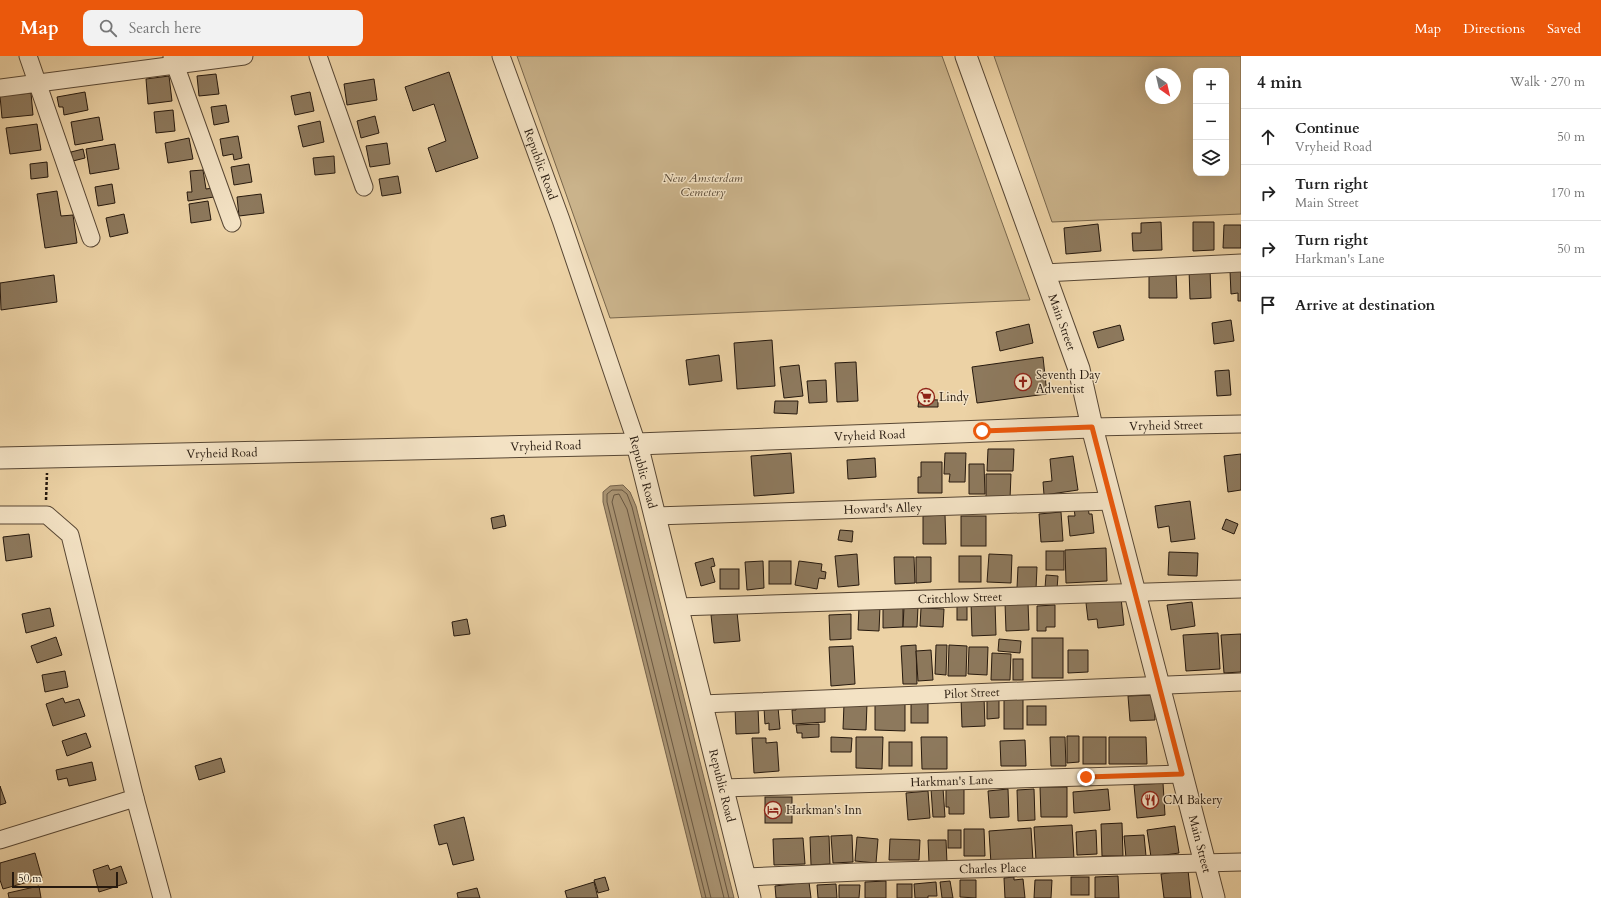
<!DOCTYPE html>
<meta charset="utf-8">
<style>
body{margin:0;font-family:Cardo,serif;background:#f2f2f2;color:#222}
.controls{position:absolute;right:12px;top:12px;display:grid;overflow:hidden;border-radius:8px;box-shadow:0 4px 16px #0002}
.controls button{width:36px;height:36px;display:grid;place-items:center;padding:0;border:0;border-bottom:1px solid #e0e0e0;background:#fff;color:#222;font:20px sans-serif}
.compass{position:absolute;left:1145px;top:12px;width:36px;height:36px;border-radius:50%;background:#fff;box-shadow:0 4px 16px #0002;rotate:146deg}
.scale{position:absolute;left:12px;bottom:10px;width:106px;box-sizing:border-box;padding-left:4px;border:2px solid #26190e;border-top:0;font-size:11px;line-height:14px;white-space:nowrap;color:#26190e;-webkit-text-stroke:3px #f3e2c4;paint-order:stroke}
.stop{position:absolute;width:12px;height:12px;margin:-9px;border:3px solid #ea580c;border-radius:50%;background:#fff}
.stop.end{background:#ea580c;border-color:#fff;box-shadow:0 1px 4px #0008}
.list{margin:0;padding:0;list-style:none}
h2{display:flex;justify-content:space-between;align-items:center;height:52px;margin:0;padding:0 16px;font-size:17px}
h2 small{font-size:13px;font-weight:400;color:#767676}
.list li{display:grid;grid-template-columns:26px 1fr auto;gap:12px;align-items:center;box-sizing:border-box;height:56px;padding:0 16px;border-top:1px solid #e0e0e0}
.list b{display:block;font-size:15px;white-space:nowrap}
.list p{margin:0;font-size:13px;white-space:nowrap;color:#767676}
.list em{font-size:13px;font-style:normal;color:#767676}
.icon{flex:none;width:22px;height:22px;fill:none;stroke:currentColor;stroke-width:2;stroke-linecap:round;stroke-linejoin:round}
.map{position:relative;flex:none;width:1241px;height:842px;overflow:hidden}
header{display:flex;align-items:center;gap:24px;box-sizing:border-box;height:56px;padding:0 20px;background:#ea580c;color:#fff}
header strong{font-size:19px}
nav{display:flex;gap:22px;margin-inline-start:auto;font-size:14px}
.search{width:280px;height:36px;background:#f2f2f2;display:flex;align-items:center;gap:10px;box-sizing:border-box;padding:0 14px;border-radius:8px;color:#767676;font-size:15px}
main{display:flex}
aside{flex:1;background:#fff}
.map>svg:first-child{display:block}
</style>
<header>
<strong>Map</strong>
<div class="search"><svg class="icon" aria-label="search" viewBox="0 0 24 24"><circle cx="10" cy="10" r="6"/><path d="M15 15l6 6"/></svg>Search here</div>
<nav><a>Map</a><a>Directions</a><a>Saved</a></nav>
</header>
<main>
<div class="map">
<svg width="1241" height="842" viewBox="0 0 1241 842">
<rect width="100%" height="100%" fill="#ecd2a5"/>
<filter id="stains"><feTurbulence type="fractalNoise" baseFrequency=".005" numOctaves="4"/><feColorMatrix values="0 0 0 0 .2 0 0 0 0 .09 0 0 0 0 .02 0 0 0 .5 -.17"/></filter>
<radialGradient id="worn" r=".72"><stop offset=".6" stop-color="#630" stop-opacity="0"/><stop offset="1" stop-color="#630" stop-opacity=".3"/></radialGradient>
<g fill="#cab38b" stroke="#78664c" fill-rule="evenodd">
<path d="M517 0H942L1030 244 610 262Z"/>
<path d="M994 0H1241V158L1052 166ZM1196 15H1226V117H1196ZM1151 18H1175V42H1151Z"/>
</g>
<path fill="#a99372" stroke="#75624a" d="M623 429 630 436 636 450 734 842H702L603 446V436L610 430Z"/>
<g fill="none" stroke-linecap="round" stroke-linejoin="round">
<g stroke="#685640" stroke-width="1">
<path d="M706 842 607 446V438L612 434H622L627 438 632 451 729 842"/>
<path d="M711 842 612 446 614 439 619 438 627 453 724 842"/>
</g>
</g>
<g fill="#8d795d" stroke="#26190e">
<path d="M449 16 478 102 436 116 428 92 446 85 434 48 413 55 405 31Z"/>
<path d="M216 18 219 38 199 40 197 20Z"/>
<path d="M169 20 172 45 148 48 146 23Z"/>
<path d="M374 23 377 44 347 49 344 28Z"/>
<path d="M85 36 88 54 64 59 63 51H59L57 41Z"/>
<path d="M310 36 314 55 295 59 291 40Z"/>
<path d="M31 37 33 59 2 62 0 40Z"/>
<path d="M226 49 229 66 214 69 211 51Z"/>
<path d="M173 54 175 75 156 77 154 56Z"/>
<path d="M375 60 379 77 361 82 357 65Z"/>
<path d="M99 61 103 84 75 89 71 66Z"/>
<path d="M320 65 324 86 303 91 298 70Z"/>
<path d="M37 68 41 94 10 98 6 72Z"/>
<path d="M238 80 242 102 234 104 233 98 223 100 220 83Z"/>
<path d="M189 82 193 103 168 107 165 87Z"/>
<path d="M387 87 390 108 370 111 366 90Z"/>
<path d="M115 88 119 113 90 118 86 93Z"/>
<path d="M83 93 85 102 73 105 71 96Z"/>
<path d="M334 100 335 117 315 119 313 102Z"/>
<path d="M47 106 48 121 31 123 30 108Z"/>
<path d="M249 108 252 126 234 129 231 111Z"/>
<path d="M203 114 206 133 213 132 214 141 188 145 187 136H192L190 115Z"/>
<path d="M398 120 401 137 382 140 379 123Z"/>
<path d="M112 128 115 147 98 150 95 131Z"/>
<path d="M57 135 61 160 73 159 77 187 45 192 37 138Z"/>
<path d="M261 138 264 157 239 160 237 141Z"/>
<path d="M208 145 211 164 191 167 189 148Z"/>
<path d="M124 158 128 177 110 181 106 162Z"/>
<path d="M1161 166 1162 194 1133 195 1132 177H1141V167Z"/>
<path d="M1193 166H1214V194L1193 195Z"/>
<path d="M1098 168 1101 195 1066 198 1064 172Z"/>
<path d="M1224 169H1241V192H1223Z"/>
<path d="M1189 213H1210L1211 242 1190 243Z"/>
<path d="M1230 215H1241V245H1238V237L1231 238Z"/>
<path d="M1149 216H1176L1177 242H1149Z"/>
<path d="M54 219 57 246 1 254 0 227Z"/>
<path d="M1231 264 1234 285 1214 288 1212 267Z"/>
<path d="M1029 268 1033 287 1000 295 996 276Z"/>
<path d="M1120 269 1124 284 1098 292 1093 276Z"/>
<path d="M772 284 775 330 737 333 734 287Z"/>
<path d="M719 299 722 325 689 329 686 304Z"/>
<path d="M1043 301 1047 338 977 347 972 311Z"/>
<path d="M856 306 858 345 837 346 835 307Z"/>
<path d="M799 309 803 340 784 342 780 311Z"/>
<path d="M1229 314 1231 339 1217 340 1215 315Z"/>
<path d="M826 324 827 346 809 347 807 325Z"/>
<path d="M919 343 938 344V351H918Z"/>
<path d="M775 345H798L797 358 774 357Z"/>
<path d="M988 393H1014L1013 415H987Z"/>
<path d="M791 397 794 437 754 440 751 400Z"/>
<path d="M945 397H966L965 426H949L950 418H944Z"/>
<path d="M1241 398V434L1228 436 1224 400Z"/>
<path d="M1073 400 1078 434 1044 439 1043 426 1052 425 1050 403Z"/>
<path d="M875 402 876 421 848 423 847 404Z"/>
<path d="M921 406H942V437H918V421H921Z"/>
<path d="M969 408H984L985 438H969Z"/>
<path d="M986 418H1011L1010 443H986Z"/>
<path d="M1190 445 1195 483 1171 486 1169 470 1158 472 1155 450Z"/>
<path d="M1088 450 1089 458H1092L1094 477 1070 480 1068 460H1075L1074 452Z"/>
<path d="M1061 456 1063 485 1041 486 1039 458Z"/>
<path d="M504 459 506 470 493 473 491 462Z"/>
<path d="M945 459 946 488H923V460Z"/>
<rect x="961" y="460" width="25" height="30"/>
<path d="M1226 463 1238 468 1234 478 1222 473Z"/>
<path d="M840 474 853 475 852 486 838 484Z"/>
<path d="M29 478 32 501 6 505 3 481Z"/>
<path d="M1106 492 1107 525 1066 527 1065 494Z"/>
<rect x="1046" y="495" width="18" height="19"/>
<path d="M1169 496 1198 497 1197 520 1168 519Z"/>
<path d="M857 498 859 529 838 531 835 500Z"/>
<path d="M989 498 1012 499 1011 527 987 526Z"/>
<rect x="959" y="500" width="22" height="26"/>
<path d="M894 501H914L915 527 895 528Z"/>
<path d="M916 501H931V526L916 527Z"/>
<path d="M713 502 715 510 711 511 715 526 701 530 695 507Z"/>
<path d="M763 505 764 532 747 534 745 506Z"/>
<rect x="769" y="505" width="22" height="23"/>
<path d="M799 505 822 508 821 515 826 516 825 523 819 522 817 533 795 529Z"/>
<path d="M1018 511H1037L1036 533 1017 532Z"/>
<rect x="720" y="513" width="19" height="20"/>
<path d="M1046 519 1058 520 1057 533 1045 532Z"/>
<path d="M1121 542 1124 569 1098 572 1097 563 1088 564 1086 547Z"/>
<path d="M971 546H995L996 579 972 580Z"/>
<path d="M1028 546 1029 574 1006 575 1005 547Z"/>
<path d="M1192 546 1195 570 1171 574 1167 549Z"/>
<path d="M1055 549V571H1046V575H1037V550Z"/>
<path d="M859 550 880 551 879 575 858 574Z"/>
<path d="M903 550V571L883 572V551Z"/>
<rect x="957" y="550" width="10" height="14"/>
<path d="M904 551H918L917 571H903Z"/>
<path d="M50 552 54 570 26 577 22 558Z"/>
<path d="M921 552 944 553 943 571 920 570Z"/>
<path d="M737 556 740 585 714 587 711 559Z"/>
<path d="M851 558V583L830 584 829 559Z"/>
<path d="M467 563 470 578 454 580 452 566Z"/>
<path d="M1218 577 1220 613 1186 615 1183 579Z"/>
<path d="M1241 578V616L1224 617 1221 579Z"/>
<path d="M56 581 62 599 37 607 31 590Z"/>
<rect x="1032" y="582" width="31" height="40"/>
<path d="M999 583 1021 585 1020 597 998 595Z"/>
<path d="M916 589 917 628H903L901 590Z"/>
<path d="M936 589H947L946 619 935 618Z"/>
<path d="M949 589 967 590 966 620H948Z"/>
<path d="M853 590 855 628 831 630 829 591Z"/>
<path d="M969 591H988L987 619 968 618Z"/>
<path d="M931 594 933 624 918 625 916 595Z"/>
<path d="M1068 594H1088V616L1068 617Z"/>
<path d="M992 597 1011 598 1010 624H991Z"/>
<rect x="1013" y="603" width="10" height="21"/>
<path d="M65 615 68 631 45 636 42 619Z"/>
<path d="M1154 639 1155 664 1130 665 1128 640Z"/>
<path d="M984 641 985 670 962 671 961 642Z"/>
<path d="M999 641V662L987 663V642Z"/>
<rect x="1004" y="641" width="19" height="32"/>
<path d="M63 642 65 647 79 643 85 660 53 670 46 648Z"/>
<rect x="911" y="644" width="17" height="23"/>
<path d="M875 645 905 646V675L875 674Z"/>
<path d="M825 648V666L793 668 792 654H796V649Z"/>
<path d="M844 648H867L866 674 843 673Z"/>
<rect x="1027" y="650" width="19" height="19"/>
<path d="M735 651H758L759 677 736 678Z"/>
<path d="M778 651 780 673 769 674V667L765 668 764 652Z"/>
<path d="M819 668V681L802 682V677H797L796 669Z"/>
<path d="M86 677 91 691 67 700 62 685Z"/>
<path d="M1067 680H1079V706L1067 707Z"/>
<path d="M831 681 852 682 851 696H831Z"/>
<path d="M856 681H883L882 713 856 712Z"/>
<path d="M921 681H947V713H922Z"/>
<path d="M1050 681H1065L1066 710H1051Z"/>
<rect x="1083" y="681" width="23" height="27"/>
<path d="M1109 681H1146L1147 708H1109Z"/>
<path d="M752 682H766V687L777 686 779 715 754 717Z"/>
<path d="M1025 684 1026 710H1001L1000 685Z"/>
<rect x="889" y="686" width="23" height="24"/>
<path d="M221 702 225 716 199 724 195 710Z"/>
<path d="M92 706 96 724 69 730 67 722 58 724 56 714Z"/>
<path d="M1163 727 1165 759 1137 762 1134 729Z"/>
<path d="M0 730 6 747 0 749Z"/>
<path d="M1040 731H1067V761H1041Z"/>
<path d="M943 732 945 761H933L931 733Z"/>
<path d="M946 732H964V758H949V751H946Z"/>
<path d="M1008 733 1009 761 990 762 988 735Z"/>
<path d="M1034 733 1035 764 1018 765 1017 734Z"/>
<path d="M1108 733 1110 754 1074 757 1073 736Z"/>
<path d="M928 735 930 762 908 764 906 737Z"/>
<rect x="765" y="741" width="27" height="26"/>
<path d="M464 761 474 804 453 809 447 787 439 789 434 769Z"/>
<path d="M1122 767 1123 800H1102L1101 768Z"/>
<path d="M1072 769 1074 803 1036 804 1034 771Z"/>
<path d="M1175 770 1179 797 1151 801 1147 774Z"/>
<path d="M1031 772 1033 805 991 808 989 775Z"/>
<path d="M964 773H984L985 800H964Z"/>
<rect x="948" y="774" width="13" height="18"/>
<path d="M1096 774 1097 798 1077 799 1076 776Z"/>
<path d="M852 779 853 806 833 807 831 780Z"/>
<path d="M1144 779 1146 800 1126 802 1124 780Z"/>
<path d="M829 780 830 808 811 809 810 781Z"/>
<path d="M857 781 878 783 876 807 855 805Z"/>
<path d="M803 782 805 808 774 809 773 783Z"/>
<path d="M890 783 920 784 919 804H889Z"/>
<path d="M928 784H946L947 807H929Z"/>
<path d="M35 797 42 822 3 833 0 824V807Z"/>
<path d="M108 809 110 814 121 810 127 827 99 836 93 814Z"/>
<path d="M1188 814 1191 842H1164L1161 818Z"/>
<path d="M1118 820 1119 842H1095V821Z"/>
<path d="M605 821 609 834 598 837 594 824Z"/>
<path d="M1014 821V824L1023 823 1025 842H1005L1004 822Z"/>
<rect x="1071" y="821" width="18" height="18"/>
<path d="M960 824H976V842L960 841Z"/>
<path d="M1035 824H1052L1051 842H1034Z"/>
<path d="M886 825V842H865V826Z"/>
<path d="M950 825 953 842H942L940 826Z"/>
<path d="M594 826 598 842H567L565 835Z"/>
<path d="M809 826 811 842H776L775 830Z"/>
<path d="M936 826 937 840H928V842H915L914 828Z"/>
<path d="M836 828 837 842H818L817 829Z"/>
<rect x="897" y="828" width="15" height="14"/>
<path d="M839 829H860L859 842H839Z"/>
<path d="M39 830 41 842H9L8 837Z"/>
<path d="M477 832 480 842H458L457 837Z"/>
</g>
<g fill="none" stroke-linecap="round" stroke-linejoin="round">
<g stroke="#584734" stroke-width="19">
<g id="minor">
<path d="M28 0 91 182"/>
<path d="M172 0 232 167"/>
<path d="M318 0 364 131"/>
<path id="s1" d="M501 0 561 164 637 388"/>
<path d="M0 32 244 0"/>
<path d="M1044 217 1241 207"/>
<path id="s2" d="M1092 371 1241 368"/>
<path d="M0 459H47L70 479 135 742 162 842"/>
<path id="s3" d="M655 460 1111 445"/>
<path id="s4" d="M678 551 1241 533"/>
<path id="s5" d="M702 648 1241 626"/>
<path id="s6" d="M722 732 1182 718"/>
<path d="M0 784 135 742"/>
<path id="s7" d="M745 821 858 816 1241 806"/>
</g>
</g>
<g stroke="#584734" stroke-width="23">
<g id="tertiary">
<path id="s8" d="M966 0 1079 313 1092 371 1214 842"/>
<path id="s9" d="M637 388 750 842"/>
<path id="s10" d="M0 402 637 388 1092 371"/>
</g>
</g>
<path stroke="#26190e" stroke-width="2.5" stroke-dasharray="3 2" stroke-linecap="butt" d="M46 444 47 417"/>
<use href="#minor" stroke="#f3e2c4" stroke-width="17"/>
<use href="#tertiary" stroke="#f3e2c4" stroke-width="21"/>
</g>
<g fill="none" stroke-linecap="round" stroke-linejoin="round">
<path stroke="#ea580c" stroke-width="5" d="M982 375 1092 371 1182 718 1086 721"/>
</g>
<defs>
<g id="church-ring" transform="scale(0.9)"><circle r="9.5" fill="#f3e2c4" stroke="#8f2418" stroke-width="1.5"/><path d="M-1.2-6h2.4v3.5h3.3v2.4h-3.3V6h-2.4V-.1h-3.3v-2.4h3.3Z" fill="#8f2418"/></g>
<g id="supermarket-ring" transform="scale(0.9)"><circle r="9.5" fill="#f3e2c4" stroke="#8f2418" stroke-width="1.5"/><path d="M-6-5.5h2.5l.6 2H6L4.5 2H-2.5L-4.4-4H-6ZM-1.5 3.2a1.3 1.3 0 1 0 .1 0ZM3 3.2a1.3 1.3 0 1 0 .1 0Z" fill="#8f2418"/></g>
<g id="restaurant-ring" transform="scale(0.9)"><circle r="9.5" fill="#f3e2c4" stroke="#8f2418" stroke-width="1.5"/><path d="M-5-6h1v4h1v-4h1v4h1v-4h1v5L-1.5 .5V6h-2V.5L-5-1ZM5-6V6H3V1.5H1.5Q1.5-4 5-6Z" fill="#8f2418"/></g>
<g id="hotel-ring" transform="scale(0.9)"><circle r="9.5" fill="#f3e2c4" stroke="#8f2418" stroke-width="1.5"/><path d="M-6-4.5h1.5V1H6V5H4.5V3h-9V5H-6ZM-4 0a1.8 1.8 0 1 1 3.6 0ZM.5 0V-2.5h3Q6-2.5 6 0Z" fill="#8f2418"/></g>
</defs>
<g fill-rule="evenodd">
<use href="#church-ring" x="1023" y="326"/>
<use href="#supermarket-ring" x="926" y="341"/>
<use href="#restaurant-ring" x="1150" y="744"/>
<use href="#hotel-ring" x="773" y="754"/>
</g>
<g text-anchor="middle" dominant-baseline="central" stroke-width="3" stroke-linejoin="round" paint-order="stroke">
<g font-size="12" fill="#26190e" stroke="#f3e2c4">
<text stroke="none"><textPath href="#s1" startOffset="115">Republic Road</textPath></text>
<text stroke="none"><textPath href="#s8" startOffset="283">Main Street</textPath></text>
<text stroke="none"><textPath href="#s2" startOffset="74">Vryheid Street</textPath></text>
<text stroke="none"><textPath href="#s10" startOffset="870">Vryheid Road</textPath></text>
<text stroke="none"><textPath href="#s10" startOffset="546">Vryheid Road</textPath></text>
<text stroke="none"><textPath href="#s10" startOffset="222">Vryheid Road</textPath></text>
<text transform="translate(643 416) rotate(75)">Republic Road</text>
<text stroke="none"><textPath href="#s3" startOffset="228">Howard's Alley</textPath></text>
<text stroke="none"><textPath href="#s4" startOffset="282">Critchlow Street</textPath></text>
<text stroke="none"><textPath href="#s5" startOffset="270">Pilot Street</textPath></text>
<text stroke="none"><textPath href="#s6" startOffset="230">Harkman's Lane</textPath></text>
<text stroke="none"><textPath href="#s9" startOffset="352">Republic Road</textPath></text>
<text stroke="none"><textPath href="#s8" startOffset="823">Main Street</textPath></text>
<text stroke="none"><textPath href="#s7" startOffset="248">Charles Place</textPath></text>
</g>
<g font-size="12" font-style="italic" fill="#574734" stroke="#f3e2c4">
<text x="703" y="122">New Amsterdam<tspan x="703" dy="14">Cemetery</tspan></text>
</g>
<g font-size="12" fill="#26190e" stroke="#f3e2c4" text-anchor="start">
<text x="1036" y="319">Seventh Day<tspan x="1036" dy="14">Adventist</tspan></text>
<text x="939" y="341">Lindy</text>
<text x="1163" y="744">CM Bakery</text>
<text x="786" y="754">Harkman's Inn</text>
</g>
</g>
<rect width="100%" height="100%" filter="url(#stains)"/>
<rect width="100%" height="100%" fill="url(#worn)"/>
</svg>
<div class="controls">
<button>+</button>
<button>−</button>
<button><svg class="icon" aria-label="layers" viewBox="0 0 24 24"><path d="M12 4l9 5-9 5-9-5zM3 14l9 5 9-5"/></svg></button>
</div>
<svg class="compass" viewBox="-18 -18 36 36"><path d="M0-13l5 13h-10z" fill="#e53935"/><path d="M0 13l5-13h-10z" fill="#767676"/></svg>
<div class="scale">50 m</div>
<div class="stop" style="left:982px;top:375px"></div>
<div class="stop end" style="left:1086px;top:721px"></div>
</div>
<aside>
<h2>4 min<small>Walk · 270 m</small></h2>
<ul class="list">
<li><svg class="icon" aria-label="ahead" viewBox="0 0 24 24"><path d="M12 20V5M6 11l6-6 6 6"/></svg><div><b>Continue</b><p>Vryheid Road</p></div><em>50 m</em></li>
<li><svg class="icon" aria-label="right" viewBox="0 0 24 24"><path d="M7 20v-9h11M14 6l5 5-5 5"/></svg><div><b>Turn right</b><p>Main Street</p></div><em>170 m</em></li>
<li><svg class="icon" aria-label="right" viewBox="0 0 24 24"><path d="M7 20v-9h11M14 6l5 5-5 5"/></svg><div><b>Turn right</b><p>Harkman's Lane</p></div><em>50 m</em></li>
<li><svg class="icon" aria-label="arrive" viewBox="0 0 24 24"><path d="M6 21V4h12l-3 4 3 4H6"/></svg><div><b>Arrive at destination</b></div></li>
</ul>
</aside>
</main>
